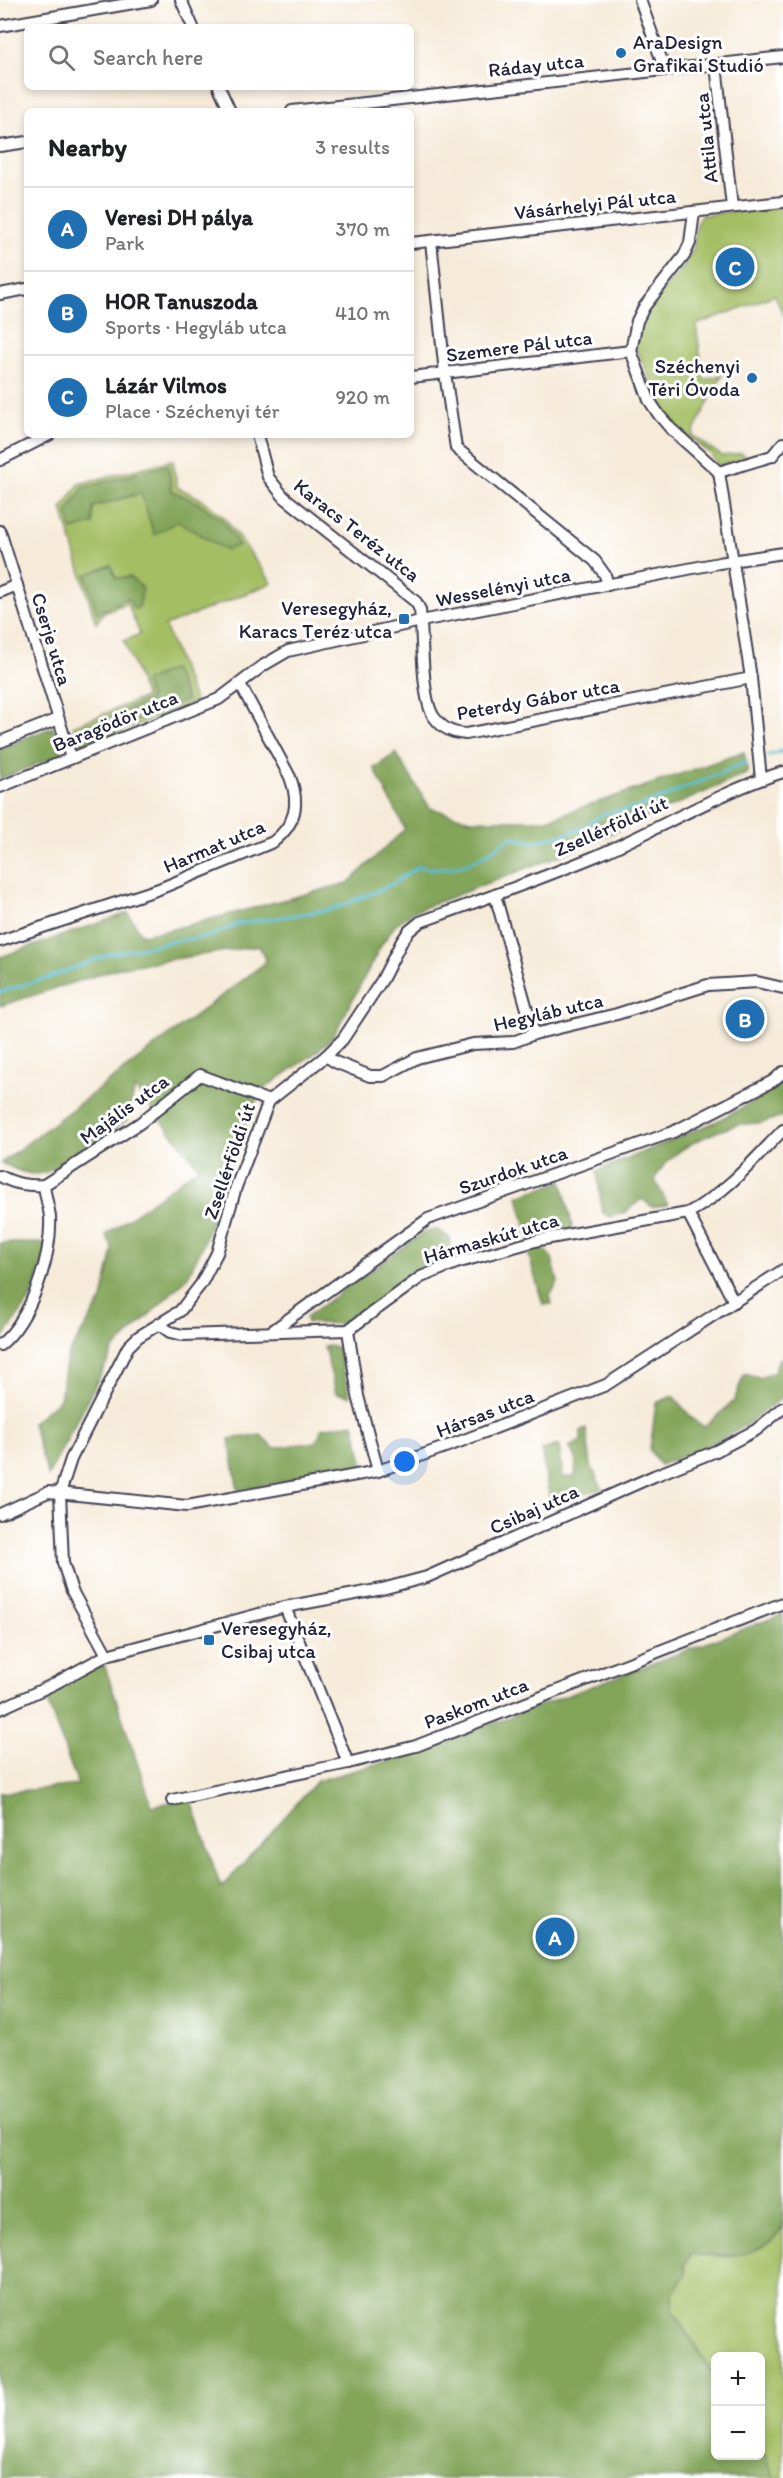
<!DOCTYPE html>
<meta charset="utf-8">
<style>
body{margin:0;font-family:Itim,sans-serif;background:#f6f6f6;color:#202124}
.controls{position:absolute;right:18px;bottom:18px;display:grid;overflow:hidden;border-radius:9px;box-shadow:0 3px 9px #0003}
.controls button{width:54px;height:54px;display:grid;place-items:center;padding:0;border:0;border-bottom:2px solid #e0e0e0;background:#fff;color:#202124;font:30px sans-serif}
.you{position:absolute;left:405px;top:1462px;width:21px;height:21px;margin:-15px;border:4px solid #fff;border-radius:50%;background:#1a73e8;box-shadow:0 0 0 9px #1a73e833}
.badge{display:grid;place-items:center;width:39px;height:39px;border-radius:50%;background:#1f6fb2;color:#fff;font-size:20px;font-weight:700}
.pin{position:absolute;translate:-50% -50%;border:3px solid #fff;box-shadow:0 2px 6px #0006}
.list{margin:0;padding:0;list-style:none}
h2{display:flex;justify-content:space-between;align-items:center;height:78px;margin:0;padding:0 24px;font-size:26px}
h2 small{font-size:20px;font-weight:400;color:#757577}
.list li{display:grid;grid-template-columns:39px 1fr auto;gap:18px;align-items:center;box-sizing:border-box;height:84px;padding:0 24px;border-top:2px solid #e0e0e0}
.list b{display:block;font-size:22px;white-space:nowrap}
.list p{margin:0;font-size:20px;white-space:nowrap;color:#757577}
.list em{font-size:20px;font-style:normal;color:#757577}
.icon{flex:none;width:33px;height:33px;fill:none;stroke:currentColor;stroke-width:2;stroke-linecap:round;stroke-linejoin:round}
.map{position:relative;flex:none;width:783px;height:2478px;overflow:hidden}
.search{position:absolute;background:#fff;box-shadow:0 3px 9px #0003;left:24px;top:24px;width:390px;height:66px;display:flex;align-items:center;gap:15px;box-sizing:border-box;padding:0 21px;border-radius:9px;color:#757577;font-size:22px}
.panel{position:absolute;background:#fff;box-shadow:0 3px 9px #0003;left:24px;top:108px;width:390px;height:330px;border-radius:9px}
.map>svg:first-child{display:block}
</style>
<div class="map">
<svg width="783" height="2478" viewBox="0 0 783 2478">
<rect width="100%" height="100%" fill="#fff"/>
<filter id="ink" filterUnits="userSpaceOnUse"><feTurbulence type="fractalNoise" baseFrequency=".0167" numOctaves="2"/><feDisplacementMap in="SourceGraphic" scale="12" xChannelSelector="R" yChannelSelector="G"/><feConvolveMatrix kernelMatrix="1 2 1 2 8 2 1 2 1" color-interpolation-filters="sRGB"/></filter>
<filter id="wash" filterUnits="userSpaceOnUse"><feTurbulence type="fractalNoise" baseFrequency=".008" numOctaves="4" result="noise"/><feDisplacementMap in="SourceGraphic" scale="24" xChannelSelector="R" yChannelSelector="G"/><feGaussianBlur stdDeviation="1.35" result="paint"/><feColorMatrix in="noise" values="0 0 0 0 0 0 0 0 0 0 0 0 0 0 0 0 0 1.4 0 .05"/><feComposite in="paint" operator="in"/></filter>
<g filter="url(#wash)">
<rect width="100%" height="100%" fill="#f6ebd9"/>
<g fill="#a4be64" stroke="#637050" stroke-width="1.5" fill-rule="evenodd">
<path d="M783 205V315L775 295 696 325 704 380 722 375 692 435 722 456 742 453 747 460 717 465 711 454 677 428 653 398 649 377 635 346 641 324 654 301 684 266 693 249 697 221 702 215Z"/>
<path d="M173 460 177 487 201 499 224 517 272 583 165 626 195 702 80 748 73 726 146 697 124 641 140 634 127 603 104 612 96 623 62 509 79 484ZM168 465 172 491 200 504 225 550 178 521 141 493 93 507ZM110 565 116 578 139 607 128 598 86 575ZM173 669 187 700 82 742 79 729 150 700Z"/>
<path d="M783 2227V2478H774L761 2444 760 2356H716L715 2378 672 2308 673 2293 686 2274 684 2265 691 2254 729 2257 779 2233Z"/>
</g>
<g fill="#83a55a" stroke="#52644a" stroke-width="1.5">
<path d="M168 465 172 491 200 504 222 520 239 545 225 550 178 521 154 535 141 493 93 507V524L72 530 67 512 83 488Z"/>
<path d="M111 565 116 578 130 577 143 588 139 607 134 609 128 598 97 613 86 575Z"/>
<path d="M173 669 187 700 83 743 78 730 150 700 145 681Z"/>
<path d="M53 727 62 754 0 779V748Z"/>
<path d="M744 752 748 773 564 854 415 911 396 924 382 944 333 1037 315 1053 261 1091 237 1144 203 1245 187 1278 114 1349 48 1476 32 1423 60 1399 67 1357 102 1299 113 1250 106 1235 199 1167 135 1088 127 1120C106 1134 60 1172 37 1174 25 1175 11 1167 1 1163L266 962 259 946 122 967 0 1006V957L128 913 142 935 169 930 348 883 405 829 374 768 396 753 430 808 471 820H546Z"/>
<path d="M783 1082V1116C776 1118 768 1121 761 1123 752 1124 742 1123 733 1126 706 1135 666 1151 655 1180L668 1205 652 1207 642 1199 625 1212 610 1217 602 1212 597 1171 715 1122 747 1105Z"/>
<path d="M562 1181 573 1230 528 1237 518 1196Z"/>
<path d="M427 1230H438L450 1238V1249L405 1277 370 1308 343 1324 307 1323 306 1317Z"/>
<path d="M0 1243H49L32 1297 0 1342Z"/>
<path d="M543 1248 552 1258 558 1282 550 1296 552 1304 543 1305 528 1252Z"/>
<path d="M324 1346 337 1347 350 1396 336 1393Z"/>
<path d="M783 1357V1397L749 1423 714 1443 660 1465 650 1450 656 1403 673 1396 692 1418 704 1427 734 1401 744 1374 759 1378 775 1372 778 1360Z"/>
<path d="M354 1423 364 1466 238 1490 229 1439 261 1435 274 1448 316 1442 322 1428Z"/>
<path d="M586 1428 591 1465 602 1488 551 1506 541 1450 559 1445 563 1477H575L576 1457 569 1447 581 1441V1430Z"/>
<path d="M783 1614V2227C762 2260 725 2257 691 2254L684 2265 686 2274 673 2293 672 2308 715 2378 716 2456H760L761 2444 774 2478H0V1793L78 1785 44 1693 104 1664 152 1806 191 1798 221 1888 317 1781 409 1755Z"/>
</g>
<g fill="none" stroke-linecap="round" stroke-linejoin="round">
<g stroke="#56bdd4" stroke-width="3">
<path d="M767 756 783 751"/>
<path d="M0 992 48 978 110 954 175 941 209 937 237 924 333 909 389 886 418 867C458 874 480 860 511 837L534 842 582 829 604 813 637 808 747 762"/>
</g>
</g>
</g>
<g filter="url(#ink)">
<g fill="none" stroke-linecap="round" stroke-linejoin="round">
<g stroke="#424053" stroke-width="14">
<g id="minor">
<path d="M181 0 193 27"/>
<path d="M640 0 665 70"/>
<path d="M0 26 151 0"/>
<path d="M716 65 732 207"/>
<path d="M219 87 230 111"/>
<path d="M292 111 783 57"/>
<path d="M0 146 27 142"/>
<path d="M694 212 690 243 684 256 644 307 637 321 631 351 649 400 659 415 671 429 719 472"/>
<path d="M431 241 445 373 456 448 595 561 605 575 608 585"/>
<path d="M411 243 783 202"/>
<path d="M0 294 27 289"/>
<path d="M411 377 631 351"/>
<path d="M257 435 268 477 284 497 416 602 420 610C423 635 421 699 434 717 443 729 452 733 466 734L751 678"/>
<path d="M0 460 49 435"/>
<path d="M719 472 751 678 761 779"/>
<path d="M719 472 772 456 783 443"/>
<path d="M0 531 71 758"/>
<path d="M0 592 17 585"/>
<path d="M0 742 58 719"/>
<path d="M0 787 219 699 264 665 288 651 421 621 719 563 783 553"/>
<path d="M495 895 534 1034"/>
<path d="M0 941 159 889 273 842C296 824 300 804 290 777L240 684"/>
<path d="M326 1056 335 1062 370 1076H383L417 1058 473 1044 513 1042 534 1034 617 1014 708 985 757 982 783 988"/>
<path d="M0 1176C15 1184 27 1186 44 1185L140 1123 200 1075 269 1101"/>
<path d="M688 1213 733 1300"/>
<path d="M159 1324 170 1332 183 1335 348 1330 421 1277 456 1263 539 1240 688 1213C727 1192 752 1162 783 1130"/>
<path d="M348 1330 358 1396 378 1471"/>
<path d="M272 1331 428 1219 673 1132 773 1081 783 1072"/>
<path d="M0 1345C31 1320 52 1256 50 1217 49 1207 45 1196 44 1185"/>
<path d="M0 1514 48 1492 187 1506 378 1471 459 1442 606 1385 783 1270"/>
<path d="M285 1607 348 1763"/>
<path d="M107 1655 72 1591 63 1563 60 1493 71 1459 128 1347 138 1337 180 1311 201 1284 217 1253 236 1187 269 1101 326 1056 343 1039 382 980 402 941 409 931 420 922C479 901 538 880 596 856 659 829 717 793 783 772"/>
<path d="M0 1709 52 1685 107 1655 285 1607 382 1589 427 1577 654 1476 716 1451 756 1430 783 1408"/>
<path d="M172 1800 348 1763 416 1746 783 1603"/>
</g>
</g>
<use href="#minor" stroke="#fff" stroke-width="10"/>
</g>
</g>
<g fill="#1f6fb2" stroke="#fff" stroke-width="2">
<circle cx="621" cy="53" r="6"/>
<circle cx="752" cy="378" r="6"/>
<rect x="398" y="613" width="12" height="12" rx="3"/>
<rect x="203" y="1634" width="12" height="12" rx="3"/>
</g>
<g text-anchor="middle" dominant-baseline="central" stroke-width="6" stroke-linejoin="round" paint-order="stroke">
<g font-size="20" fill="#22223b" stroke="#fff" text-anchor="start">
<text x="633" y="42">AraDesign<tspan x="633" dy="23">Grafikai Studió</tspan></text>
<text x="740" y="366" text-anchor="end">Széchenyi<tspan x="740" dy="23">Téri Óvoda</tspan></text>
<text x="392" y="608" text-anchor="end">Veresegyház,<tspan x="392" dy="23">Karacs Teréz utca</tspan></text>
<text x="221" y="1628">Veresegyház,<tspan x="221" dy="23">Csibaj utca</tspan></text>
</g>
<g font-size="20" fill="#22223b" stroke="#fff">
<text transform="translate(536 65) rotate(-6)">Ráday utca</text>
<text transform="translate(706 138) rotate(-96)">Attila utca</text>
<text transform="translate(595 204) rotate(-6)">Vásárhelyi Pál utca</text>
<text transform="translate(519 346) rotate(-7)">Szemere Pál utca</text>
<text transform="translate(357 530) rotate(38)">Karacs Teréz utca</text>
<text transform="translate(503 587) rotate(-11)">Wesselényi utca</text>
<text transform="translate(52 639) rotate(73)">Cserje utca</text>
<text transform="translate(538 699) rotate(-10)">Peterdy Gábor utca</text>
<text transform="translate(115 721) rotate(-22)">Baragödör utca</text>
<text transform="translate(611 826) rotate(-24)">Zsellérföldi út</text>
<text transform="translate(214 846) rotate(-23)">Harmat utca</text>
<text transform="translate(548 1012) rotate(-13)">Hegyláb utca</text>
<text transform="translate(124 1109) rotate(-36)">Majális utca</text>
<text transform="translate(229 1161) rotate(-71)">Zsellérföldi út</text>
<text transform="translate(513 1170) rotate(-19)">Szurdok utca</text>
<text transform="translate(491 1238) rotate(-16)">Hármaskút utca</text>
<text transform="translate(485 1413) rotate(-21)">Hársas utca</text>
<text transform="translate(534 1509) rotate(-24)">Csibaj utca</text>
<text transform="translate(476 1703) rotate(-21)">Paskom utca</text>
</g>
</g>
</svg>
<div class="controls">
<button>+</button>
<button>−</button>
</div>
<div class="you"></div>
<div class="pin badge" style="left:555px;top:1937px">A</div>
<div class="pin badge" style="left:745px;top:1019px">B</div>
<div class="pin badge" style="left:735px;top:267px">C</div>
<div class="search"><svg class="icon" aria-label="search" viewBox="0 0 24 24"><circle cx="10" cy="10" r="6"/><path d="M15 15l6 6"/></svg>Search here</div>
<section class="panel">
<h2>Nearby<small>3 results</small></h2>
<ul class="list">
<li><span class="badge">A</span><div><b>Veresi DH pálya</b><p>Park</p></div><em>370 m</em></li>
<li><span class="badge">B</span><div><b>HOR Tanuszoda</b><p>Sports · Hegyláb utca</p></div><em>410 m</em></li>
<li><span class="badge">C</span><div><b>Lázár Vilmos</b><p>Place · Széchenyi tér</p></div><em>920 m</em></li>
</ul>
</section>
</div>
